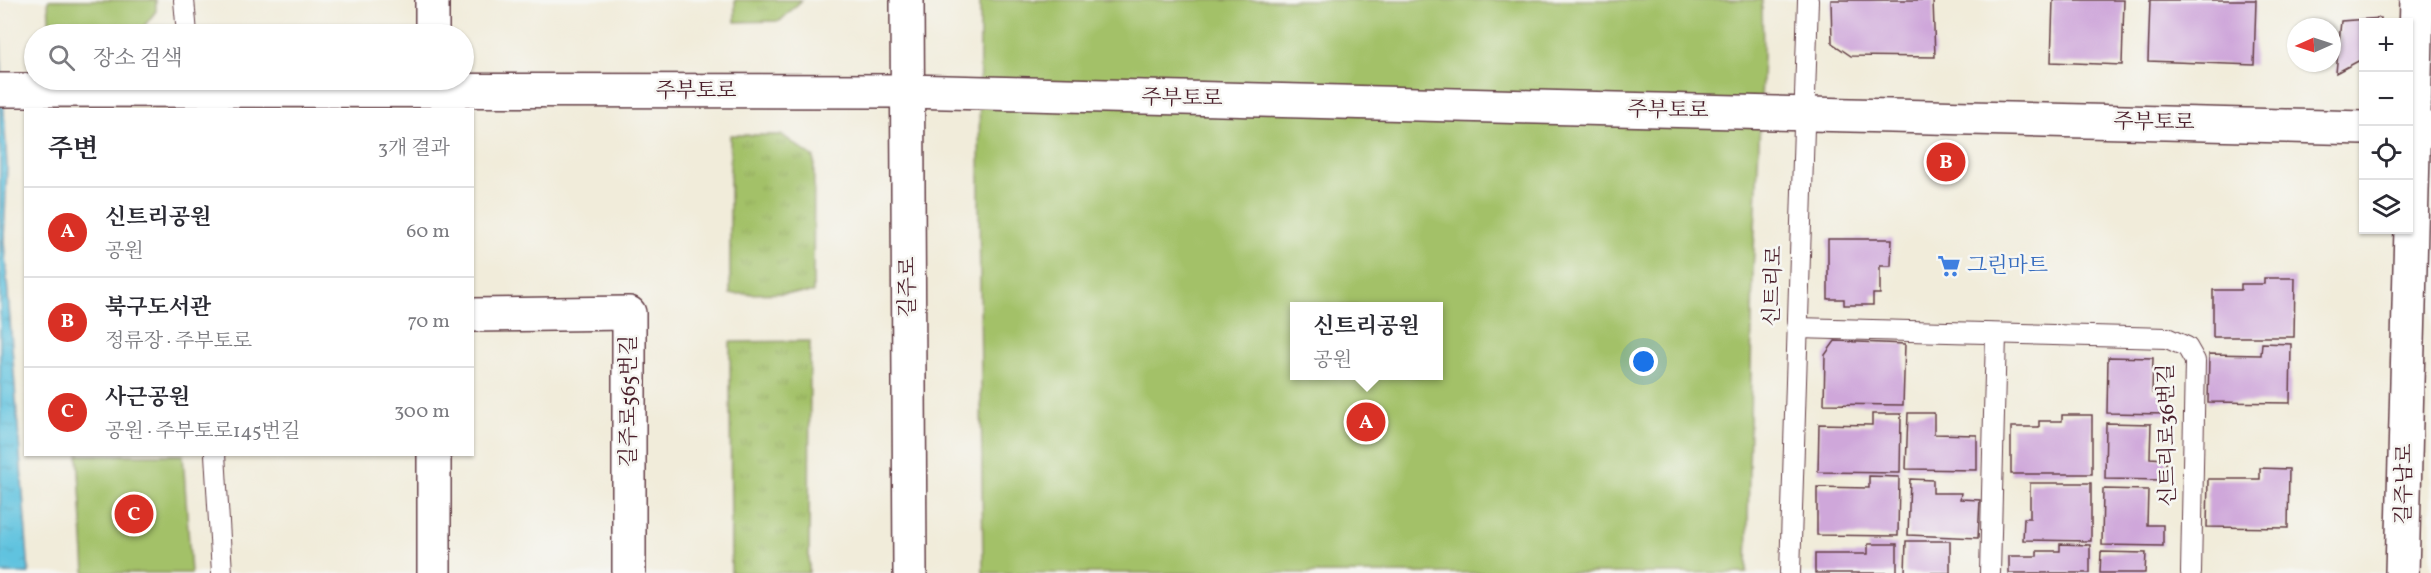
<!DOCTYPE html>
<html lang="ko">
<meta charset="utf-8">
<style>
body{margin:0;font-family:Vollkorn,"Noto Serif KR",serif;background:#f2f2f3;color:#2b2b33}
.controls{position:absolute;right:18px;top:18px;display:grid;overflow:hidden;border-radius:0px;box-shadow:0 2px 4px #0004}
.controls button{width:54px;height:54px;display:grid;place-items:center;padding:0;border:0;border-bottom:2px solid #e1e1e2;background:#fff;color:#2b2b33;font:30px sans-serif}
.compass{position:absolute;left:2287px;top:18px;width:54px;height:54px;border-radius:50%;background:#fff;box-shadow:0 2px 4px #0004;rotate:267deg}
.you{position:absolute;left:1644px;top:362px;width:21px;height:21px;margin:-15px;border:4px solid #fff;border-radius:50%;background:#1a73e8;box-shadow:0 0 0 9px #1a73e833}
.badge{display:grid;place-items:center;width:39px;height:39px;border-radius:50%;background:#d93025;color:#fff;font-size:20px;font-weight:700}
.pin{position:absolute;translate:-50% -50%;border:3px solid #fff;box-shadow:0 2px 6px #0006}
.popup{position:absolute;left:1290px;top:302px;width:153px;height:78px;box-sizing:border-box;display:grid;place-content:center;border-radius:0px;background:#fff;filter:drop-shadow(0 2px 4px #0005);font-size:20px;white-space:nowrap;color:#7c7c81}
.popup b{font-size:22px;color:#2b2b33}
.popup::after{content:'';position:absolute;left:50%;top:100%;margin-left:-12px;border:12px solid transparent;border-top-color:#fff}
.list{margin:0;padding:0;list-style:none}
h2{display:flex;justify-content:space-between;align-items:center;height:78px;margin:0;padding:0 24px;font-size:26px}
h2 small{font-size:20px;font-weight:400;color:#7c7c81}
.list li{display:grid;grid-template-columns:39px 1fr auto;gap:18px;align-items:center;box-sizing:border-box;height:90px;padding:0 24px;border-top:2px solid #e1e1e2}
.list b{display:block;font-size:22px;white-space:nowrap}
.list p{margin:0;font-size:20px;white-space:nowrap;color:#7c7c81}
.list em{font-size:20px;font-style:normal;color:#7c7c81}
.icon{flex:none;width:33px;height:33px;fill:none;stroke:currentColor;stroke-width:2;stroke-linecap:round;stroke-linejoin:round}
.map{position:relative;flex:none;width:2431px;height:573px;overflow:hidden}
.search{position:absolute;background:#fff;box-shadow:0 2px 4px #0004;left:24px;top:24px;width:450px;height:66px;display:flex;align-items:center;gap:15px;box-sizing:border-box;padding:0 21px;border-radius:33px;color:#7c7c81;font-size:22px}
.panel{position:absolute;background:#fff;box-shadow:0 2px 4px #0004;left:24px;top:108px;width:450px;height:348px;border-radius:0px}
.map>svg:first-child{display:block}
</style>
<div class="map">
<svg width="2431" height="573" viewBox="0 0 2431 573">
<defs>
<pattern id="grass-tufts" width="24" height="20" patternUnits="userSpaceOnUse" patternTransform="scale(1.5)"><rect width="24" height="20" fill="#a3c168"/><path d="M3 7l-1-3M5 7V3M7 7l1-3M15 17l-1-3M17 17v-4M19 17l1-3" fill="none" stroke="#8ea55a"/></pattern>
<pattern id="water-ripples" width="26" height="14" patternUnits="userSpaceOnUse" patternTransform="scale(1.5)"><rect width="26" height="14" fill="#61c3df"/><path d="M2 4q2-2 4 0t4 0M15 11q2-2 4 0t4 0" fill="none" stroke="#56a7c0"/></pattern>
</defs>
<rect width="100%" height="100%" fill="#f6f6f2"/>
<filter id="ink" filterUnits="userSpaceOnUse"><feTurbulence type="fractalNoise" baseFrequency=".0167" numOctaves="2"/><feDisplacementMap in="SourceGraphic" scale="12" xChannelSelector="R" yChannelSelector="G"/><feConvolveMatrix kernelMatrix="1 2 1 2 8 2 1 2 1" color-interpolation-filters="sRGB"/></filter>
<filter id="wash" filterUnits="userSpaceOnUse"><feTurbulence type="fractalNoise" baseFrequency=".008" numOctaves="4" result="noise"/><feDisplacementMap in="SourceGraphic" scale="24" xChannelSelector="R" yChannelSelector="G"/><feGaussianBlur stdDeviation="1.35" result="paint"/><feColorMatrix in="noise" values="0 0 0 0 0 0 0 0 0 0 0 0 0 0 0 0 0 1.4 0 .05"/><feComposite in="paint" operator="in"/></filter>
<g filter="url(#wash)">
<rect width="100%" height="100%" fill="#f1ecda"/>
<g fill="url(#grass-tufts)" stroke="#76704a" stroke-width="1.5">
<path d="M735 0H802L780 21 735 22Z"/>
<path d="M730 135H782L814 158 813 293 730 294Z"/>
<path d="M810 341 809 573H731L730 342Z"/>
</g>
<g fill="#a3c168" stroke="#76704a" stroke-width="1.5" fill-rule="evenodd">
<path d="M48 0H156V11L138 34H50Z"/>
<path d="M980 0H1762L1763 57 1753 272 1747 573H983L979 198ZM1294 306H1438V376H1294Z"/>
<path d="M78 455H183L191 573H85Z"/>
</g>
<path fill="url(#water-ripples)" stroke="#567185" stroke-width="1.5" d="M0 33 7 167 4 241 29 573H0Z"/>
<g id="blocks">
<g fill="#cfa7da">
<path d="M1831 0H1933L1935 57 1851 56 1832 43Z"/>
<path d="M2053 0H2124L2122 65 2051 62Z"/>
<path d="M2150 0H2256L2254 65 2148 61Z"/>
<path d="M2381 18V22H2364V58L2336 73 2341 21Z"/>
<path d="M1828 239H1892L1891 266H1880V294H1873V305H1844V299H1828Z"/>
<path d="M2264 278H2295L2294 337H2213V290H2241V284H2264Z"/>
<path d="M1835 341 1905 344 1903 405 1824 404 1825 355Z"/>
<path d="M2262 343 2291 344 2290 403 2208 402 2209 354 2261 355Z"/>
<path d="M2108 357 2153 358 2152 393H2168L2167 414 2107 413Z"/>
<path d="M1908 413H1934V434L1977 435V470L1906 469Z"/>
<path d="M1872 414H1901L1900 473 1818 472 1819 424 1872 425Z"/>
<path d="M2062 415H2092V474H2011V427H2039V421H2062Z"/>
<path d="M2106 423 2151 424 2150 458 2166 459V480L2105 479Z"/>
<path d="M2260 468 2289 469 2288 528 2207 527 2208 479H2260Z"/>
<path d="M1869 476 1899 477 1898 536 1817 535V487L1869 488Z"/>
<path d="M1910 479 1933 480V493H1961L1960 499 1980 500 1978 538 1908 535Z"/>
<path d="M2030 483H2091V541L2023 540 2024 518H2030Z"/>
<path d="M2103 489 2148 490 2147 525H2163V546L2102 545Z"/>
<path d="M1906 541H1950V573H1905Z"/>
<path d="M1868 544H1897V573H1815V554H1868Z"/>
<path d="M2060 544 2090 545V573H2009V556H2037V551H2060Z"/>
<path d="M2101 552 2146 553 2145 573H2100Z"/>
</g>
</g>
</g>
<g filter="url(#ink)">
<use href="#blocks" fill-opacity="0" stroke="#633e45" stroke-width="1.5"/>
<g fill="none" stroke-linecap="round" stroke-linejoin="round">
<g stroke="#633e45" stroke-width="22">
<g id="service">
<path d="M184 0 187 34"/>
<path d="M1797 328 2167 338 2187 347 2195 361 2191 573"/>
<path d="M215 454 222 573"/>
<path d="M1790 573 1808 0"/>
<path d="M1990 573 1996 334"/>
</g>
</g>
<g stroke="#633e45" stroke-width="36">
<g id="minor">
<path d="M432 34V0"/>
<path d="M472 315 629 313V573"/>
<path d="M434 573V454"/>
</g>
</g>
<g stroke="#633e45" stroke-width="36">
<path id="tertiary" d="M2402 573 2417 0"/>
</g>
<g stroke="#633e45" stroke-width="36">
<g id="secondary">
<path d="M907 0 910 573"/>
<path d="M0 90 907 91 2364 128"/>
<path d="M2408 129H2431"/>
</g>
</g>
<use href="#service" stroke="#fff" stroke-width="20"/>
<use href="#minor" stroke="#fff" stroke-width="33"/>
<use href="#tertiary" stroke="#fff" stroke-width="33"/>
<use href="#secondary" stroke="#fff" stroke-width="33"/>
</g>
</g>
<defs>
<g id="supermarket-bare" transform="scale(1.8)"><path d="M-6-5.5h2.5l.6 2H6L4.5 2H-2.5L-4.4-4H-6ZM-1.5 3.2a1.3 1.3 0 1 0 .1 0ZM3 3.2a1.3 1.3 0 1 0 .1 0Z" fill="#3f7fe0" stroke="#f6f6f2" stroke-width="2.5" paint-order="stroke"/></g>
</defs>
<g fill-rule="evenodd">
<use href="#supermarket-bare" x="1949" y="266"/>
</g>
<g text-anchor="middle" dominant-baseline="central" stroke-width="5" stroke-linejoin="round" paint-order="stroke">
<g font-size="21" fill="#4a1f2b" stroke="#f6f6f2">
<text x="696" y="91">주부토로</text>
<text transform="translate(1182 99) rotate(1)">주부토로</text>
<text transform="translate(1668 111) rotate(1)">주부토로</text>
<text transform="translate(2154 123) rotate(1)">주부토로</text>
<text transform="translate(1774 286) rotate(-88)">신트리로</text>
<text transform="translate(908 287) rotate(-90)">길주로</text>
<text transform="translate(629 401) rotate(-90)">길주로565번길</text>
<text transform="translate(2168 435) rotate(-91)">신트리로36번길</text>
<text transform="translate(2405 484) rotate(-89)">길주남로</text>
</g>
<g font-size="21" fill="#366cbe" stroke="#f6f6f2" text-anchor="start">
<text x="1967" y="266">그린마트</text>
</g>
</g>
</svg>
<div class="controls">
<button>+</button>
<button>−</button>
<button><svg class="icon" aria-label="locate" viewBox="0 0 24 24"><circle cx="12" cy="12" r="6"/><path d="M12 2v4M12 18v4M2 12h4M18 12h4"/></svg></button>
<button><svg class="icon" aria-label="layers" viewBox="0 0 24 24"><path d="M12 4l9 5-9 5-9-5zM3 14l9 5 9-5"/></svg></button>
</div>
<svg class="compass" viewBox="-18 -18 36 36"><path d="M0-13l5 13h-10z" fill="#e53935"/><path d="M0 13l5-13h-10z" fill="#7c7c81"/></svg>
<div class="you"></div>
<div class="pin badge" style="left:1366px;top:422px">A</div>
<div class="popup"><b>신트리공원</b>공원</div>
<div class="pin badge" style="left:1946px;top:162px">B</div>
<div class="pin badge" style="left:134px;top:514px">C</div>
<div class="search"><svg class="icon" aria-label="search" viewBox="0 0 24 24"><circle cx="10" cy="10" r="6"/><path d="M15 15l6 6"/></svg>장소 검색</div>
<section class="panel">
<h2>주변<small>3개 결과</small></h2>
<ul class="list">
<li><span class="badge">A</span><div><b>신트리공원</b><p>공원</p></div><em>60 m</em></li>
<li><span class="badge">B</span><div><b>북구도서관</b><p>정류장 · 주부토로</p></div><em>70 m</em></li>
<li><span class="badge">C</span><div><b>사근공원</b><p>공원 · 주부토로145번길</p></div><em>300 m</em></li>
</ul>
</section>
</div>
